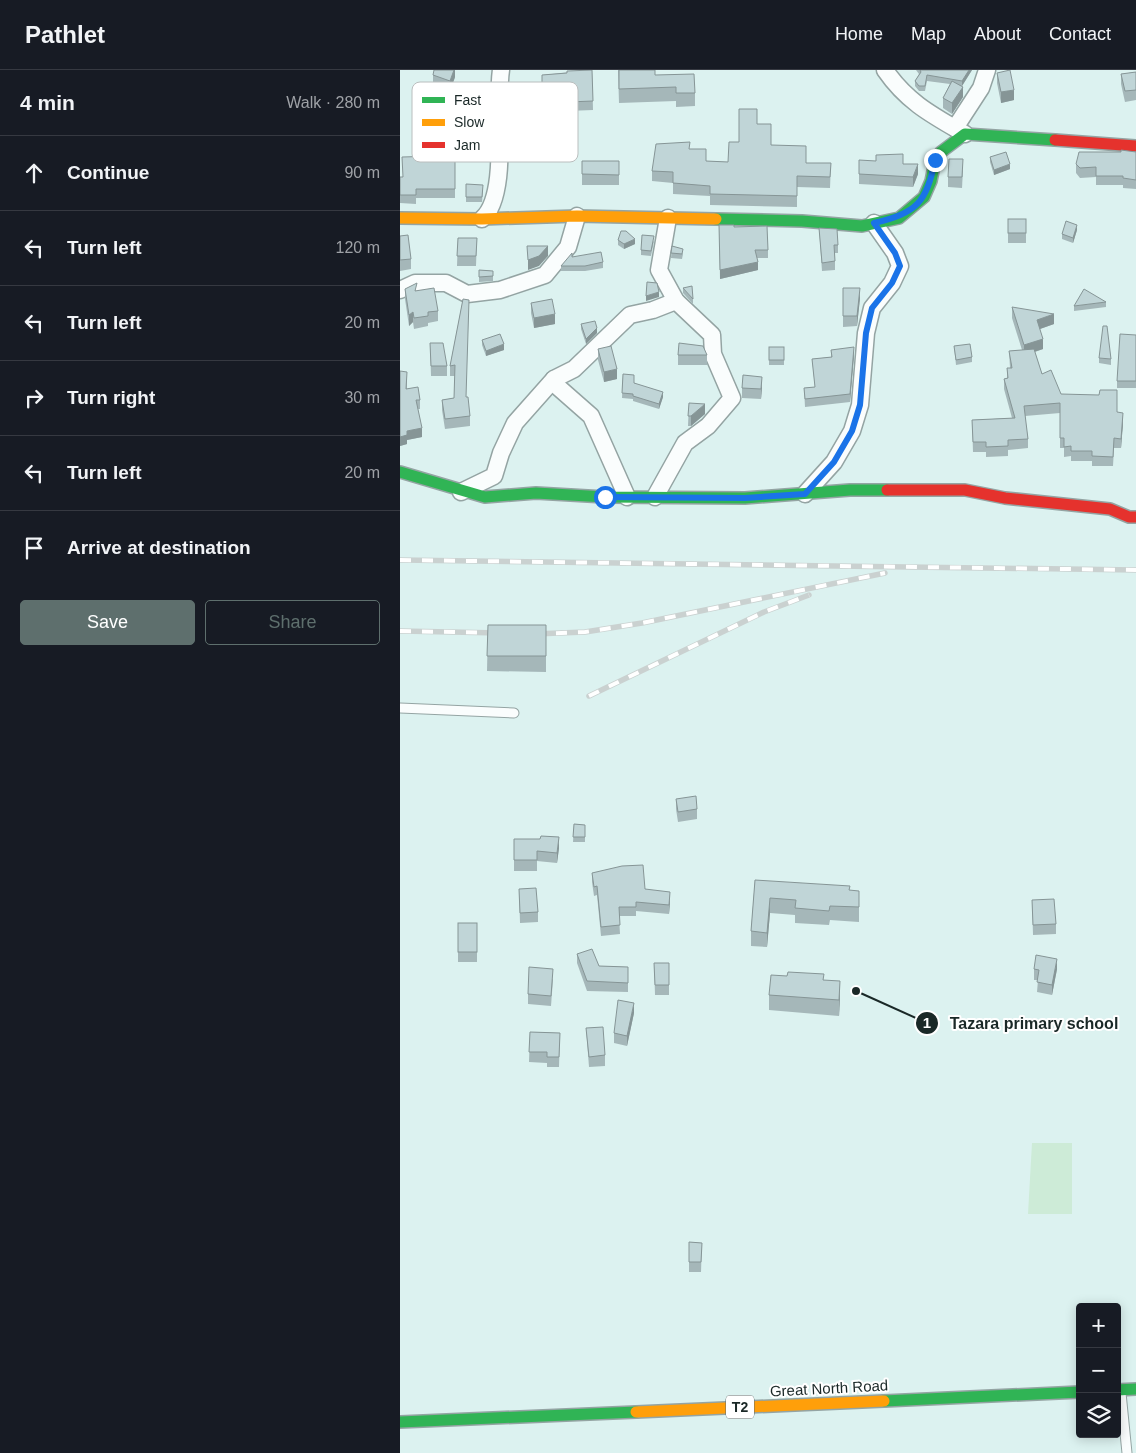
<!DOCTYPE html>
<meta charset="utf-8">
<style>
body{margin:0;font-family:Helvetica,sans-serif;background:#242831;color:#f1f3f6}
.controls{position:absolute;right:15px;bottom:15px;display:grid;overflow:hidden;border-radius:5px;box-shadow:0 2px 12px #0003}
.controls button{width:45px;height:45px;display:grid;place-items:center;padding:0;border:0;border-bottom:1px solid #363941;background:#171b24;color:#f1f3f6;font:25px sans-serif}
.stop{position:absolute;width:15px;height:15px;margin:-11px;border:4px solid #1a73e8;border-radius:50%;background:#fff}
.stop.end{background:#1a73e8;border-color:#fff;box-shadow:0 1px 5px #0008}
.list{margin:0;padding:0;list-style:none}
h2{display:flex;justify-content:space-between;align-items:center;height:65px;margin:0;padding:0 20px;font-size:21px}
h2 small{font-size:16px;font-weight:400;color:#9ea1a6}
.list li{display:grid;grid-template-columns:32px 1fr auto;gap:15px;align-items:center;box-sizing:border-box;height:75px;padding:0 20px;border-top:1px solid #363941}
.list b{display:block;font-size:19px;white-space:nowrap}
.list em{font-size:16px;font-style:normal;color:#9ea1a6}
.actions{display:flex;gap:10px;padding:15px 20px}
.actions a{flex:1;padding:11px 0;border:1px solid #5e6f6d;border-radius:5px;text-align:center;font-size:18px;color:#5e6f6d}
.actions .main{background:#5e6f6d;color:#fff}
.icon{flex:none;width:28px;height:28px;fill:none;stroke:currentColor;stroke-width:2;stroke-linecap:round;stroke-linejoin:round}
.map{position:relative;flex:none;width:736px;height:1383px;overflow:hidden}
header{display:flex;align-items:center;gap:30px;box-sizing:border-box;height:70px;padding:0 25px;background:#171b24;border-bottom:1px solid #363941}
header strong{font-size:24px}
nav{display:flex;gap:28px;margin-inline-start:auto;font-size:18px}
main{display:flex}
aside{flex:1;background:#171b24}
.map>svg:first-child{display:block}
</style>
<header>
<strong>Pathlet</strong>
<nav><a>Home</a><a>Map</a><a>About</a><a>Contact</a></nav>
</header>
<main>
<aside>
<h2>4 min<small>Walk · 280 m</small></h2>
<ul class="list">
<li><svg class="icon" aria-label="ahead" viewBox="0 0 24 24"><path d="M12 20V5M6 11l6-6 6 6"/></svg><div><b>Continue</b></div><em>90 m</em></li>
<li><svg class="icon" aria-label="left" viewBox="0 0 24 24"><path d="M17 20v-9H6M10 6l-5 5 5 5"/></svg><div><b>Turn left</b></div><em>120 m</em></li>
<li><svg class="icon" aria-label="left" viewBox="0 0 24 24"><path d="M17 20v-9H6M10 6l-5 5 5 5"/></svg><div><b>Turn left</b></div><em>20 m</em></li>
<li><svg class="icon" aria-label="right" viewBox="0 0 24 24"><path d="M7 20v-9h11M14 6l5 5-5 5"/></svg><div><b>Turn right</b></div><em>30 m</em></li>
<li><svg class="icon" aria-label="left" viewBox="0 0 24 24"><path d="M17 20v-9H6M10 6l-5 5 5 5"/></svg><div><b>Turn left</b></div><em>20 m</em></li>
<li><svg class="icon" aria-label="arrive" viewBox="0 0 24 24"><path d="M6 21V4h12l-3 4 3 4H6"/></svg><div><b>Arrive at destination</b></div></li>
</ul>
<div class="actions"><a class="main">Save</a><a>Share</a></div>
</aside>
<div class="map">
<svg width="736" height="1383" viewBox="0 0 736 1383">
<rect width="100%" height="100%" fill="#dcf2f0"/>
<path fill="#cdebd7" d="M632 1073H672V1144H628Z"/>
<g fill="none" stroke-linecap="round" stroke-linejoin="round">
<g stroke="#94a4a3" stroke-width="11">
<g id="lane">
<path d="M0 638 114 643"/>
<path d="M721 1323 727 1383"/>
</g>
</g>
<g stroke="#94a4a3" stroke-width="19">
<g id="street">
<path d="M485 0C507 32 532 45 565 64"/>
<path d="M555 58 581 18 587 0"/>
<path d="M82 149C110 125 95 36 101 0"/>
<path d="M0 220 15 213H46L67 224 100 220 145 205 168 177 177 146"/>
<path d="M61 422 94 406 101 383 115 353 154 309"/>
<path d="M405 424 434 392 452 361 460 335 466 263 472 238 492 213 500 196 495 183 474 153"/>
<path d="M227 427 191 346 158 317 154 309 174 299 230 245 253 240 276 231"/>
<path d="M255 427 285 373 308 356 332 328 313 284 312 265 276 231 259 200 268 148"/>
</g>
</g>
<g stroke="#94a4a3" stroke-width="14">
<g id="fast">
<path d="M316 149 402 151 462 156 499 148 524 127 531 111 535 91 541 82 565 64 655 70"/>
<path d="M0 402 85 427 136 423 205 427 345 428 450 420H487"/>
<path d="M717 1320 736 1319"/>
<path d="M484 1331 680 1322"/>
<path d="M0 1352 236 1342"/>
</g>
</g>
<g stroke="#94a4a3" stroke-width="14">
<g id="slow">
<path d="M0 148 82 149 177 146 316 149"/>
<path d="M236 1342 484 1331"/>
</g>
</g>
<g stroke="#94a4a3" stroke-width="14">
<g id="jam">
<path d="M655 70 736 76"/>
<path d="M487 420H565L605 428 710 439 729 447H736"/>
</g>
</g>
<use href="#lane" stroke="#fafdfd" stroke-width="9"/>
<use href="#street" stroke="#fafdfd" stroke-width="16"/>
<use href="#fast" stroke="#30b455" stroke-width="11"/>
<use href="#slow" stroke="#ff9f0a" stroke-width="11"/>
<use href="#jam" stroke="#e5322d" stroke-width="11"/>
<g stroke="#cad1d0" stroke-width="5.5">
<g id="rail">
<path d="M0 490 736 500"/>
<path d="M0 561 101 563"/>
<path d="M134 564 185 562 242 553 485 503"/>
<path d="M189 626 364 542 409 525"/>
</g>
</g>
<use href="#rail" stroke="#fff" stroke-width="4" stroke-dasharray="11" stroke-linecap="butt"/>
</g>
<g fill="#a5b7b9">
<path d="M55 0V7L50 21 33 15V5Z"/>
<path d="M192 0 193 40 168 41V33H142V5Z"/>
<path d="M218 0 255 5 295 23V36L276 37V31L219 33Z"/>
<path d="M516 0H572L562 16 563 27 552 44 543 38V28L550 14 527 11 525 21H519L515 16V11L519 4Z"/>
<path d="M736 2V30L725 32 721 14V4Z"/>
<path d="M597 3 614 30 601 33 597 13Z"/>
<path d="M46 22 80 30 75 41 70 64 58 62V54L61 44 46 42Z"/>
<path d="M357 54 371 75 406 93H431L430 118 397 117V137L310 135V126L273 124V113L252 111V101L290 79 306 91 328 92 339 72Z"/>
<path d="M736 82V119L723 118V115H696V107L680 108 676 103V94Z"/>
<path d="M590 87 610 99 594 105 590 92Z"/>
<path d="M38 91H55V128H16V134L0 133V107H2Z"/>
<rect x="182" y="91" width="37" height="24"/>
<path d="M503 94 518 104 513 117 459 114V104Z"/>
<path d="M563 100 562 118 548 117V107Z"/>
<path d="M66 114 83 120 82 132H66Z"/>
<rect x="608" y="149" width="18" height="24"/>
<path d="M319 155 334 157 368 180V188H357L358 200 320 209Z"/>
<path d="M419 158 438 175V183H435V200L422 201Z"/>
<path d="M677 160 673 173 662 169V164Z"/>
<path d="M0 166 11 189V199L0 201Z"/>
<path d="M58 168H77L76 196H57Z"/>
<path d="M218 170 235 174 224 179 218 175Z"/>
<path d="M254 171 251 186 241 185V180Z"/>
<path d="M272 176 283 184 282 189 271 188Z"/>
<path d="M172 187 203 192V198L185 201H161V196Z"/>
<path d="M79 200 93 201V211L79 212Z"/>
<path d="M283 218 293 229V234L283 223Z"/>
<path d="M443 218 460 228 457 256 443 257Z"/>
<path d="M5 219 17 221 38 241V251L28 253V256L14 259 13 252 9 256 5 229Z"/>
<path d="M63 229 66 327 70 346V356L45 359 42 340V330L54 328 55 306H50V296Z"/>
<path d="M706 232V237L674 241V236Z"/>
<path d="M131 233 155 254 134 258 131 243Z"/>
<path d="M612 237 654 254 640 259 643 279 635 282 642 304 661 324 717 342 723 353 721 378H714L713 396H692V391H671V386L664 387V378H660V343L625 346 628 369V378L608 380V386L586 387V382H573L572 350 612 348 604 319V309L607 308V298H610L609 281 622 280 612 248Z"/>
<path d="M181 254 197 263 186 274 181 259Z"/>
<path d="M736 265V318H717V311Z"/>
<path d="M82 270 104 280 86 286 82 275Z"/>
<path d="M30 273 47 296V306H31Z"/>
<path d="M554 276 572 287V292L556 295Z"/>
<rect x="369" y="277" width="15" height="18"/>
<path d="M198 279 217 309 204 312 198 290Z"/>
<path d="M431 280 454 285 450 332 405 337 404 318 415 317 412 289 431 287Z"/>
<rect x="278" y="285" width="29" height="10"/>
<path d="M699 288 711 289V295L699 293Z"/>
<path d="M0 301 7 311V319L20 330V339H18L22 367 7 370V374L0 376Z"/>
<path d="M223 304 234 313 263 327 259 339 233 331V329L222 328Z"/>
<path d="M362 317 361 329 342 328V318Z"/>
<path d="M289 333 305 344 291 356H288Z"/>
<path d="M88 555H146V602L87 601Z"/>
<path d="M276 729 297 739V749L278 752 276 739Z"/>
<path d="M174 754 185 755V772H173Z"/>
<path d="M114 769 159 778 157 793 137 791V801H114Z"/>
<path d="M192 803 245 819 270 831 269 844 236 841V846H219L220 864 201 866 197 825 194 826 192 812Z"/>
<path d="M355 810 450 820 459 835V852L430 850 429 855 395 853V845L370 843 367 877 351 876V861Z"/>
<path d="M119 819 138 842V852L120 853Z"/>
<path d="M632 830 656 854V864L633 865Z"/>
<rect x="58" y="853" width="19" height="39"/>
<path d="M177 884 199 896 228 897V922L187 921 177 893Z"/>
<path d="M254 893H269V925H255Z"/>
<path d="M634 899H657L652 925 637 922 638 910H634Z"/>
<path d="M387 906 424 910 440 926 439 946 369 940V925Z"/>
<path d="M153 909 151 936 128 934V924Z"/>
<path d="M234 943 227 976 214 973V963Z"/>
<path d="M186 958 205 985V996L189 997Z"/>
<path d="M130 962 160 963 159 997H147V993L129 992Z"/>
<path d="M289 1172 302 1173 301 1202H289Z"/>
</g>
<g fill="#869596">
<path d="M54 0H55V7L50 21V11Z"/>
<path d="M569 0H572L562 16V11Z"/>
<path d="M563 17V27L552 44V33Z"/>
<path d="M614 20V30L601 33V22Z"/>
<path d="M80 22V30L75 41 70 64V56L75 33Z"/>
<path d="M518 94V104L513 117V107Z"/>
<path d="M610 94V99L594 105V100Z"/>
<path d="M677 155V160L673 173V168Z"/>
<path d="M235 169V174L224 179V174Z"/>
<path d="M148 176V186L139 196 128 200V190Z"/>
<path d="M358 192V200L320 209V200Z"/>
<path d="M460 218V228L457 256V246Z"/>
<path d="M259 222V227L246 231V226Z"/>
<path d="M13 242V252L9 256V245Z"/>
<path d="M155 244V254L134 258V248Z"/>
<path d="M654 244V254L637 260V250Z"/>
<path d="M197 258V263L186 274V269Z"/>
<path d="M643 269V279L624 285V275Z"/>
<path d="M104 274V280L86 286V281Z"/>
<path d="M454 277V285L450 332V324Z"/>
<path d="M217 299V309L204 312V302Z"/>
<path d="M362 307V317L361 329V319Z"/>
<path d="M263 322V327L259 339V334Z"/>
<path d="M305 334V344L291 356V346Z"/>
<path d="M723 343V353L721 378V369Z"/>
<path d="M22 358V367L7 370V374L0 376V367L7 361Z"/>
<path d="M159 767V778L157 793V783Z"/>
<path d="M270 822V831L269 844V835Z"/>
<path d="M370 828V843L367 877V863Z"/>
<path d="M657 889V899L652 925V915Z"/>
<path d="M440 911V926L439 946V930Z"/>
<path d="M234 933V943L227 976V966Z"/>
</g>
<g fill="#c0d5d7" stroke="#869596">
<path d="M34 0H54L50 11 33 5Z"/>
<path d="M192 0 193 31 168 32V23L142 24V5L167 3V1Z"/>
<path d="M219 0H255V5L294 4 295 23H276V17L219 19Z"/>
<path d="M520 0H569L562 11 527 5 525 16H519L515 11 521 2Z"/>
<path d="M610 0 614 20 601 22 597 3Z"/>
<path d="M736 2V20L725 21 721 4Z"/>
<path d="M552 11 563 17 552 33 543 28Z"/>
<path d="M339 39H357V54H371V75L406 76V93H431L430 107 397 106V126L310 124V116L273 113V102L252 101 256 74 290 72 289 79H306V91L328 92 329 72H339Z"/>
<path d="M721 80 736 82V110L723 108V106H696V97L680 98 676 94 679 82H721Z"/>
<path d="M606 82 610 94 594 100 590 87Z"/>
<path d="M503 84V94H518L513 107 459 104V90L476 91V85Z"/>
<path d="M38 86 34 91H55V119H16V125H0V107H3L2 87Z"/>
<path d="M549 89H563L562 107H548Z"/>
<path d="M182 91H219V105L182 104Z"/>
<path d="M66 114 83 115 82 127H66Z"/>
<rect x="608" y="149" width="18" height="14"/>
<path d="M666 151 677 155 673 168 662 164Z"/>
<path d="M319 155H334V157L367 156 368 180H355L358 192 320 200Z"/>
<path d="M419 158 437 159 438 175H434L435 191 422 193Z"/>
<path d="M221 161H226L235 169 224 174 218 170Z"/>
<path d="M8 165 11 189 0 190V166Z"/>
<path d="M242 165 254 166 251 181 241 180Z"/>
<path d="M58 168H77L76 186H57Z"/>
<path d="M127 176H148L139 186 128 190Z"/>
<path d="M272 176 283 179 282 184 271 183Z"/>
<path d="M201 182 203 192 185 196H161L172 183V187Z"/>
<path d="M79 200 93 201V206L79 207Z"/>
<path d="M247 212 257 213 259 222 246 226Z"/>
<path d="M17 213 15 221 34 218 38 241 28 242V246L14 248 13 242 9 245 5 219Z"/>
<path d="M292 216 293 229 283 218Z"/>
<path d="M443 218H460L457 246H443Z"/>
<path d="M684 219 706 232 674 236Z"/>
<path d="M63 229 69 230 66 327H68L70 346 45 349 42 330 54 328 55 295 50 296Z"/>
<path d="M152 229 155 244 134 248 131 233Z"/>
<path d="M612 237 654 244 637 250 643 269 624 275Z"/>
<path d="M195 251 197 258 186 269 181 254Z"/>
<path d="M703 256H707L711 289 699 288Z"/>
<path d="M100 264 104 274 86 281 82 270Z"/>
<path d="M720 264 736 265V311H717Z"/>
<path d="M30 273H43L47 296H31Z"/>
<path d="M279 273 303 276 307 285H278Z"/>
<path d="M570 274 572 287 556 290 554 276Z"/>
<path d="M211 276 217 299 204 302 198 279Z"/>
<rect x="369" y="277" width="15" height="13"/>
<path d="M454 277 450 324 405 329 404 318 415 317 412 289 432 287 431 280Z"/>
<path d="M634 279 642 304 651 300 661 324 699 325 700 320H717V342L723 343 721 369 714 368 713 387 692 386V381H671V376L664 377V368H660V333L624 336 628 369 608 370V376L586 377V372H573L572 350 615 348 604 309 608 308 607 298H612L609 281Z"/>
<path d="M0 301 7 302 6 319 18 317 20 330H16L22 358 7 361V365L0 367Z"/>
<path d="M223 304 234 305V313L263 322 259 334 233 326V324L222 323Z"/>
<path d="M343 305 362 307 361 319 342 318Z"/>
<path d="M289 333 305 334 291 346H288Z"/>
<path d="M88 555H146V586H87Z"/>
<path d="M296 726 297 739 278 742 276 729Z"/>
<path d="M174 754 185 755V767H173Z"/>
<path d="M141 766 159 767 157 783 137 781V790H114V769H140Z"/>
<path d="M243 795 245 819 270 822 269 835 236 832V837H219L220 855 201 857 197 816 194 817 192 803 222 796Z"/>
<path d="M355 810 450 816 449 820 459 821V837L430 836 429 841 395 838 396 830 370 828 367 863 351 861Z"/>
<path d="M136 818 138 842 120 843 119 819Z"/>
<path d="M654 829 656 854 633 855 632 830Z"/>
<rect x="58" y="853" width="19" height="29"/>
<path d="M192 879 199 896 228 897V913L187 911 177 884Z"/>
<path d="M636 885 657 889 652 915 637 912 639 900 634 899Z"/>
<path d="M254 893H269V915H255Z"/>
<path d="M129 897 153 899 151 926 128 924Z"/>
<path d="M388 902 424 904 423 910 440 911 439 930 369 925 371 905 387 906Z"/>
<path d="M218 930 234 933 227 966 214 963Z"/>
<path d="M203 957 205 985 189 987 186 958Z"/>
<path d="M130 962 160 963 159 987H147V982H129Z"/>
<path d="M289 1172 302 1173 301 1192H289Z"/>
</g>
<g fill="none" stroke-linecap="round" stroke-linejoin="round">
<path stroke="#1a73e8" stroke-width="6" d="M205 427 345 428 405 424 434 392 452 361 460 335 466 263 472 238 492 213 500 196 495 183 474 153C516 144 527 132 535 90"/>
</g>
<g text-anchor="middle" dominant-baseline="central" stroke-width="4" stroke-linejoin="round" paint-order="stroke">
<rect fill="#fff" stroke="#5f6868" stroke-width="1" x="326" y="1325.5" width="28" height="23" rx="4"/>
<g font-size="14" font-weight="bold" fill="#1a2827">
<text x="340" y="1337">T2</text>
</g>
<g font-size="15" fill="#1a2827" stroke="#fff">
<text transform="translate(429 1318) rotate(-3)">Great North Road</text>
</g>
</g>
<rect x="12" y="12" width="166" height="80" rx="8" fill="#fff" stroke="#babebe" stroke-width="1"/>
<rect x="22" y="27" width="23" height="6" fill="#30b455"/>
<rect x="22" y="49" width="23" height="7" fill="#ff9f0a"/>
<rect x="22" y="72" width="23" height="6" fill="#e5322d"/>
<g font-size="14" fill="#1a2827">
<text x="54" y="35">Fast</text>
<text x="54" y="57">Slow</text>
<text x="54" y="80">Jam</text>
</g>
<path fill="none" stroke="#1a2827" stroke-width="2" d="M456 921L527 953"/>
<g fill="#1a2827" stroke="#fff" stroke-width="2">
<circle cx="456" cy="921" r="5"/>
<circle cx="527" cy="953" r="12"/>
</g>
<g font-size="15" text-anchor="middle" font-weight="bold" fill="#fff">
<text x="527" y="958">1</text>
</g>
<g font-size="16" text-anchor="middle" font-weight="bold" fill="#1a2827" stroke="#fff" stroke-width="4" stroke-linejoin="round" paint-order="stroke">
<text x="634" y="959">Tazara primary school</text>
</g>
</svg>
<div class="controls">
<button>+</button>
<button>−</button>
<button><svg class="icon" aria-label="layers" viewBox="0 0 24 24"><path d="M12 4l9 5-9 5-9-5zM3 14l9 5 9-5"/></svg></button>
</div>
<div class="stop" style="left:205px;top:427px"></div>
<div class="stop end" style="left:535px;top:90px"></div>
</div>
</main>
